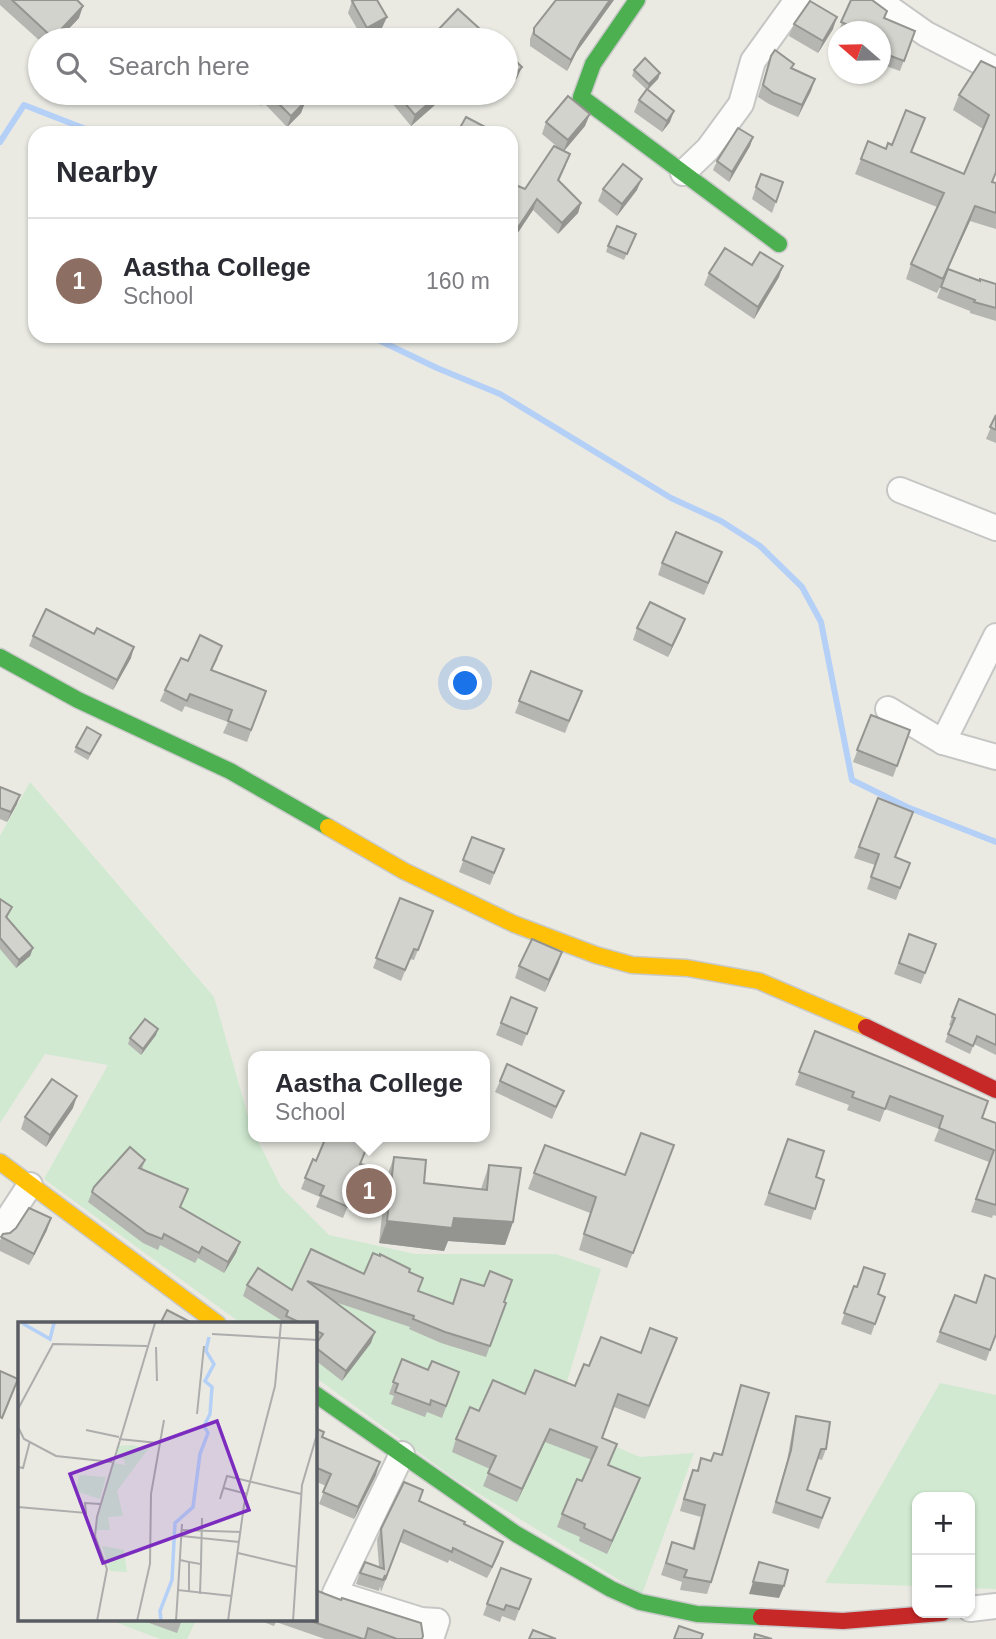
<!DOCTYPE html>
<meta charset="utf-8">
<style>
body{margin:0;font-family:Helvetica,sans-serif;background:#f2f2f3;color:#2b2b33}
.controls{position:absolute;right:21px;bottom:21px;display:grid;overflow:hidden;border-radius:14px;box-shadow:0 2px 5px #0004}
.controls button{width:63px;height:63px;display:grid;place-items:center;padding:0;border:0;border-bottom:2px solid #e1e1e2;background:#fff;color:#2b2b33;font:35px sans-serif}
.compass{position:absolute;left:828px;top:21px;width:63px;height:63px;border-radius:50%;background:#fff;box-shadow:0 2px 5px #0004;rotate:290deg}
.you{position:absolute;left:466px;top:684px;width:24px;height:24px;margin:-18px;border:5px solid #fff;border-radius:50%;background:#1a73e8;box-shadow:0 0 0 10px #1a73e833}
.badge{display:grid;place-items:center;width:46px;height:46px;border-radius:50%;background:#2563eb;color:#fff;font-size:23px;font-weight:700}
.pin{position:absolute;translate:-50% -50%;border:4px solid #fff;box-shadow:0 2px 7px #0006}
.popup{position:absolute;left:248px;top:1051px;width:242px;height:91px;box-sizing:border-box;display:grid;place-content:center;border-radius:14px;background:#fff;filter:drop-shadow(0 2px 5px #0005);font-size:23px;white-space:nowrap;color:#7c7c81}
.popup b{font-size:26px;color:#2b2b33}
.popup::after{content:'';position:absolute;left:50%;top:100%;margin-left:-14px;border:14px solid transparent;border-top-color:#fff}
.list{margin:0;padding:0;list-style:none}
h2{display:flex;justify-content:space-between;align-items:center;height:91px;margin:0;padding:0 28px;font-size:30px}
h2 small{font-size:23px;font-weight:400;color:#7c7c81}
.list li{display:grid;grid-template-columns:46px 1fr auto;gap:21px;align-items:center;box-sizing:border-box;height:126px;padding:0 28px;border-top:2px solid #e1e1e2}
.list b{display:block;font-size:26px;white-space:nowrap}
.list p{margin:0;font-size:23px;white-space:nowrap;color:#7c7c81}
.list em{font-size:23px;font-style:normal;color:#7c7c81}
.icon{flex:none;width:38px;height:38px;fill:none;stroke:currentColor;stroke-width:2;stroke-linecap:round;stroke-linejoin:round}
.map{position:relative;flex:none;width:996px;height:1639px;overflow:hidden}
.search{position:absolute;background:#fff;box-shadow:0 2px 5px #0004;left:28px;top:28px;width:490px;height:77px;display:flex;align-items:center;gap:18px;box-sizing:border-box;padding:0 24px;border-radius:38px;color:#7c7c81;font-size:26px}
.panel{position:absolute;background:#fff;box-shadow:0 2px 5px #0004;left:28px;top:126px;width:490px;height:217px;border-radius:21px}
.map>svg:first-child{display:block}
</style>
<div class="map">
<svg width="996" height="1639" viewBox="0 0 996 1639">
<rect width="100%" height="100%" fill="#eaeae3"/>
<g fill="#d0e9d0">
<path d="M30 782 214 997 254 1137H256L281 1187 329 1235 415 1254H556L601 1269 555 1421 640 1457 694 1453 642 1594 455 1479 315 1377V1324H242L44 1179 108 1065 45 1054 0 1123V836Z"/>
<path d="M940 1383 996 1395V1589L970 1588V1497H917V1586L825 1583Z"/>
<path d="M110 1620H196L187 1639H160Z"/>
</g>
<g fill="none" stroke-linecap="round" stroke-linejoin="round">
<g stroke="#b5d0f7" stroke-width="6">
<path d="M0 142 24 105 96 133"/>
<path d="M370 336 437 368 500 394 671 498 721 521 760 546 802 587 821 622 852 780 907 807 996 842"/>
</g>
<g stroke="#c6c6c5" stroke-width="28">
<g id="street">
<path d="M878 0 926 34 996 70"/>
<path d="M683 173 708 149 741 104 753 61 797 0"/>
<path d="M900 490 996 528"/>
<path d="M888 709 943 742 996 757"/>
<path d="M943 742 996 636"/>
<path d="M0 1231 30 1185"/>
<path d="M402 1454 335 1593 421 1620 437 1621 431 1639"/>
<path d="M970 1609 996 1606"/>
</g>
</g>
<g stroke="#c8c9c8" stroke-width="19">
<g id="fast">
<path d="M637 0 593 64 581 97 779 244"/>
<path d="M0 657 78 700 230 771 328 827"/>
<path d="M315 1394 516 1534 611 1589 640 1602 697 1614 761 1617"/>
</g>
</g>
<g stroke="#c8c9c8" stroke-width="19">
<g id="slow">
<path d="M328 827 404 871 514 924 596 955 632 965 687 968 759 981 866 1027"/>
<path d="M0 1162 218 1324"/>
</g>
</g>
<g stroke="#c8c9c8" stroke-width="19">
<g id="jam">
<path d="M866 1027 996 1090"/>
<path d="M761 1617 843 1621 942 1613"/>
</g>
</g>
<use href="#street" stroke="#fcfcfb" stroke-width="24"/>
<use href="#fast" stroke="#4caf50" stroke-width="16"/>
<use href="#slow" stroke="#ffc107" stroke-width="16"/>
<use href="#jam" stroke="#c62828" stroke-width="16"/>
</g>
<g fill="#b5b5b1">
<path d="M0 0H77L79 18 58 40H40V41L0 5Z"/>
<path d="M851 0 873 1 884 18 915 31 900 71 880 64V32H838V33Z"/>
<path d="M352 1 382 28 363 39 348 13Z"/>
<path d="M794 24 833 29 818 53 789 36Z"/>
<path d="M534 28 576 53 567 71 530 46V39Z"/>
<path d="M435 33 492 40H432Z"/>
<path d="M771 56 793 69 815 79 798 117 769 104 758 97Z"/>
<path d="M996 68 993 182 996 183V229L970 221 937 293 906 279 911 264 937 207 855 174 861 159 886 149 911 153 964 174 983 129 953 110 959 95Z"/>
<path d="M634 70 660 73 658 79 648 90 670 122 662 132 634 112 639 100 647 90 632 76Z"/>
<path d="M247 93H314L304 105 301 113 287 127 264 103 261 106Z"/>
<path d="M387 93H446L444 97 411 126 386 96Z"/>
<path d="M493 93H504L499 99Z"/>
<path d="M546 122 585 126 564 151 566 165 559 181 581 203 578 213 558 234 533 210 511 243V183L525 189 560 149 542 134Z"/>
<path d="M753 137 750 146 729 182 713 170 717 161Z"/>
<path d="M783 182 772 213 752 199 756 187Z"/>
<path d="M603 189 637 190 617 216 598 201Z"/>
<path d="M633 240 624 260 606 252 608 246Z"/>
<path d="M752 265 779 277 754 319 704 285 709 273Z"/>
<path d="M948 269 980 281 996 284V321L970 313V311L937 298Z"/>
<path d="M996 415V443L986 439Z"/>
<path d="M722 552 704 595 658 575 662 563Z"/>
<path d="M685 619 668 657 633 640 637 628Z"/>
<path d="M94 634 131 658 113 690 29 646 33 636Z"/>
<path d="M218 658 212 670 266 691 247 742 223 733 228 722 185 706 182 712 160 701 165 690 188 661Z"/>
<path d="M531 671 582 691 565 733 515 713Z"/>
<path d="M871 715 910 730 893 777 853 762Z"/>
<path d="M101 735 88 760 74 752 76 747Z"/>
<path d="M0 787 17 804 7 822 0 819Z"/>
<path d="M878 798 895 857 910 863 896 900 867 889 875 865 854 858Z"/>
<path d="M472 837 504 849 490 885 459 872Z"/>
<path d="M400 898 433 911 414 960 410 959 401 981 373 968Z"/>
<path d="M0 899 12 907 7 918 33 948 30 956 16 968 0 949Z"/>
<path d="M909 934 936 944 921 984 894 974Z"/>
<path d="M562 952 545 992 515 978 519 966Z"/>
<path d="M511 997 537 1008 522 1046 496 1035Z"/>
<path d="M959 999 996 1015V1055L974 1044 970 1054 945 1042 951 1026 949 1025Z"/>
<path d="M158 1029 156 1035 141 1055 128 1044 130 1038Z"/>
<path d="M815 1031 982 1118 996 1123V1216L993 1215 992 1218 971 1212 989 1162 934 1141 939 1129 885 1109 880 1122 847 1110 849 1105 795 1085Z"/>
<path d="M500 1081 564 1091 552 1119 495 1092Z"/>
<path d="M73 1108 46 1147 21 1129 25 1117Z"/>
<path d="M788 1139 816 1177 824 1180 811 1220 764 1205Z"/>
<path d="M545 1145 625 1175 674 1145 627 1268 579 1250 590 1213 528 1189Z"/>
<path d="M394 1157 424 1183 481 1189 489 1165 513 1222 505 1245 448 1241 444 1251 379 1243 386 1179Z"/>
<path d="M313 1159 316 1161 365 1165 343 1218 316 1207 320 1197 301 1189Z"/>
<path d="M145 1160 142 1169 181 1208 240 1242 236 1253 224 1273 198 1258 195 1263 160 1245 158 1250 143 1243 88 1202 94 1187Z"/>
<path d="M47 1230 29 1265 0 1251V1240L3 1234Z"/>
<path d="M311 1249 364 1274 409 1272 418 1291 452 1304 461 1279 506 1303 486 1357 441 1343 409 1329 410 1327 335 1302 371 1343 342 1381 315 1360V1345L317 1343 315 1342V1324H283L284 1322 243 1296 247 1285 292 1290Z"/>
<path d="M854 1286 885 1297 871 1335 841 1324Z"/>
<path d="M976 1303 996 1334 986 1361 936 1342 940 1332Z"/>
<path d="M677 1338 645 1419 614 1407 602 1438 609 1465 635 1491 607 1554 579 1541 580 1537 557 1527 562 1514 582 1481 592 1460 545 1442 517 1502 483 1486 490 1469 452 1452 456 1439 479 1411 525 1394 575 1386 589 1366 641 1353Z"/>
<path d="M402 1359 428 1370 459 1372 442 1418 427 1412 425 1417 391 1404 394 1396 389 1394Z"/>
<path d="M741 1385 711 1582 707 1594 680 1590 682 1582 661 1575 672 1542 692 1549 701 1517 680 1511 688 1482 693 1470 697 1471 701 1458 711 1461 721 1455Z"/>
<path d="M796 1416 826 1449 822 1460 818 1459 807 1490 830 1498 819 1529 772 1513 787 1461 793 1427Z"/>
<path d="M315 1428 322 1437 376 1475 354 1519 319 1504 326 1486 315 1481Z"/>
<path d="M423 1490 419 1501 464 1524 499 1554 487 1578 449 1560 448 1563 400 1542 381 1592 380 1586 379 1591 356 1584 360 1573 379 1567 377 1540 381 1529Z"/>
<path d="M501 1568 531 1579 515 1621 502 1616 500 1622 483 1615Z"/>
<path d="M315 1590 422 1639H325L276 1622 274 1626 258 1620H315Z"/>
<path d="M141 1620H182L177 1633Z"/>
</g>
<g fill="#949490">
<path d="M610 0H614L576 53 567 71 571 60 581 41Z"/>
<path d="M83 6 79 18 58 40H52L53 38Z"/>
<path d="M387 17 382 28 363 39 367 28Z"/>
<path d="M837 17 833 29 818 53 823 41Z"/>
<path d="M522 67 517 78 506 91V84Z"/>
<path d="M660 73 658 79 647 90 649 84Z"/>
<path d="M815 79 811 91 798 117 802 105Z"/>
<path d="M309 93H314L304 105 301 113 287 127 291 116Z"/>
<path d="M441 93H446L444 97 411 126 415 115Z"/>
<path d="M674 111 670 122 662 132 667 121Z"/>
<path d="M590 114 585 126 563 152 568 140Z"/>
<path d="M753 137 750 146 729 182 732 172Z"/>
<path d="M642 179 637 190 617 216 622 204Z"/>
<path d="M537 199 533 210 511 243V238Z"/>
<path d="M581 203 578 213 558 234 562 223Z"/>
<path d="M975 206 970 221 937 293 943 279Z"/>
<path d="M783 266 779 277 754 319 758 307Z"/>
<path d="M685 619 681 630 668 657 672 646Z"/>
<path d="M134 647 131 658 113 690 117 680Z"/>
<path d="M20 795 17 804 7 822 11 812Z"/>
<path d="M33 948 30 956 16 968 19 960Z"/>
<path d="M562 952 558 964 545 992 549 980Z"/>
<path d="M158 1029 156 1035 141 1055 143 1049Z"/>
<path d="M77 1096 73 1108 46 1147 50 1135Z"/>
<path d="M51 1218 47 1230 29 1265 34 1254Z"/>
<path d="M454 1218 513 1222 505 1245 448 1241 444 1251 379 1243 387 1221Z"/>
<path d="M240 1242 236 1253 224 1273 228 1262Z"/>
<path d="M375 1332 371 1343 342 1381 346 1371Z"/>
<path d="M550 1429 545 1442 517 1502 522 1489Z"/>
<path d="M380 1462 376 1475 354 1519 358 1507Z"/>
<path d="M640 1478 635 1491 607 1554 612 1541Z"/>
<path d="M503 1542 499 1554 487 1578 492 1567Z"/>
<path d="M753 1582 784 1586 779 1598 749 1594Z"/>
</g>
<g fill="#d3d3ce" stroke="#949490" stroke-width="2">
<path d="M12 0H77L83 6 53 38Z"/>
<path d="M355 0H377L387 17 367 28 352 1Z"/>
<path d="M556 0H610L581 41 571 60 534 34V28Z"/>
<path d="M851 0H872L887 11 884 18 915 31 904 61 880 52V32H863L841 22Z"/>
<path d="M810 1 837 17 823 41 794 24Z"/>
<path d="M458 9 492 40H440L435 33Z"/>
<path d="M775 50 794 64 791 68 815 79 802 105 773 93 763 85 771 56Z"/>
<path d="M506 52 522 67 506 84Z"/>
<path d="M645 58 660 73 649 84 634 70Z"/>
<path d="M981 61 996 68V172L992 182 996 183V213L975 206 943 279 911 264 944 193 861 159 868 141 886 149 888 143 892 145 906 110 925 118 911 152 964 174 989 115 959 95Z"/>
<path d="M647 89 674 111 667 121 639 100Z"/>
<path d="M268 93H309L303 100 305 102 291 116Z"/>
<path d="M396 93H441L415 115Z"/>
<path d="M568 96 590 114 568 140 546 122Z"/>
<path d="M466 117 491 130 490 133H457Z"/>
<path d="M738 128 753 137 732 172 717 161Z"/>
<path d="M554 146 570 154 558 180 581 203 562 223 537 199 511 238V183L525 189Z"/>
<path d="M623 164 642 179 622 204 603 189Z"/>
<path d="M761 174 783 182 776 202 756 187Z"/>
<path d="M617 226 636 234 627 254 608 246Z"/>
<path d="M725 248 752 265 760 252 783 266 758 307 709 273Z"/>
<path d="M948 269 980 281V279L996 284V308L974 302 975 300 941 287Z"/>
<path d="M996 415V430L990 427Z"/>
<path d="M676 532 722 552 708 583 662 563Z"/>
<path d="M650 602 685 619 672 646 637 628Z"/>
<path d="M46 609 94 634 97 628 134 647 117 680 33 636Z"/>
<path d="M200 635 222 646 211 670 266 691 251 730 228 721 232 710 190 694 187 701 165 690 181 658 188 661Z"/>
<path d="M531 671 582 691 569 721 519 701Z"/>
<path d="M871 715 910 730 897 766 857 750Z"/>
<path d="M87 727 101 735 90 754 76 747Z"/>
<path d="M0 787 20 795 11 812 0 808Z"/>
<path d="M878 798 913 812 895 857 910 863 900 888 871 877 879 854 859 847Z"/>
<path d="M472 837 504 849 494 873 463 860Z"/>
<path d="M400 898 433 911 418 950 414 949 405 970 376 958Z"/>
<path d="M0 899 12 907 6 917 33 948 19 960 0 938Z"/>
<path d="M909 934 936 944 925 973 899 963Z"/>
<path d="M532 939 562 952 549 980 519 966Z"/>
<path d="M511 997 537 1008 527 1034 501 1023Z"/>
<path d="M959 999 996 1015V1045L977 1036 973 1046 948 1034 955 1018 952 1017Z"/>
<path d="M145 1019 158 1029 143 1049 130 1038Z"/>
<path d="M815 1031 988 1101 982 1118 996 1123V1205L976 1199 994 1150 939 1128 943 1116 890 1096 885 1109 852 1097 854 1092 799 1072Z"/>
<path d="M507 1064 564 1091 556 1107 500 1081Z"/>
<path d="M52 1079 77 1096 50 1135 25 1117Z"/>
<path d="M641 1133 674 1145 633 1253 584 1234 596 1197 534 1173 545 1145 625 1175Z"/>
<path d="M326 1137H371L360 1164 365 1165 348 1207 320 1195 324 1186 305 1178 313 1159 316 1161Z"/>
<path d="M788 1139 824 1151 816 1177 824 1180 815 1209 769 1193Z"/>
<path d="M130 1147 145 1160 139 1168 188 1189 180 1207 240 1242 228 1262 202 1247 199 1253 164 1234 162 1239 147 1233 92 1192 94 1187Z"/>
<path d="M394 1157 426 1160 424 1183 487 1190 489 1165 521 1168 513 1222 454 1218 452 1228 387 1221Z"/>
<path d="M29 1208 51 1218 34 1254 1 1237 3 1234 10 1233 16 1228Z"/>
<path d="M311 1249 364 1274 373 1253 380 1256V1254L410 1269 409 1272 423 1278 418 1291 453 1304 461 1279 484 1286 490 1271 512 1280 504 1302 506 1303 490 1346 445 1332 413 1319 414 1316 307 1281 375 1332 346 1371 315 1347V1345L323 1334 315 1330V1324H303L286 1316 288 1311 247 1285 258 1268 292 1290Z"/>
<path d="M864 1267 885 1274 878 1294 885 1297 875 1324 844 1313 854 1286 857 1287Z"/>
<path d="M985 1275 996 1279V1334L990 1350 940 1332 955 1295 976 1303Z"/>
<path d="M167 1310 194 1324H160Z"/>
<path d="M650 1328 677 1338 649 1406 618 1394 602 1438 617 1444 608 1465 640 1478 612 1541 584 1528 585 1524 562 1514 577 1479 582 1481 597 1447 550 1429 522 1489 488 1473 496 1456 456 1439 470 1407 479 1411 493 1380 525 1394 535 1370 575 1386 584 1364 589 1366 601 1337 641 1353Z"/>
<path d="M402 1359 428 1370 432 1361 459 1372 446 1406 431 1400 430 1405 395 1392 398 1384 393 1382Z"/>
<path d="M0 1371 18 1379 2 1418 0 1417Z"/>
<path d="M741 1385 769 1393 711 1582 684 1577 687 1570 666 1563 672 1542 694 1549 705 1505 684 1499 693 1470 698 1471 701 1458 711 1461 714 1453 722 1455Z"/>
<path d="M796 1416 830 1422 826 1449H821L807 1490 830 1498 822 1518 776 1502 791 1450Z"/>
<path d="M315 1428 324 1432 322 1437 380 1462 358 1507 323 1492 331 1474 315 1467Z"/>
<path d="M404 1482 423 1490 419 1501 465 1522 464 1524 503 1542 492 1567 453 1548 452 1552 404 1530 385 1580V1575L383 1580 360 1573 365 1562 384 1569 381 1529Z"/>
<path d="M759 1562 788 1570 784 1586 753 1582Z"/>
<path d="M501 1568 531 1579 519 1609 506 1605 504 1610 487 1604Z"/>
<path d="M315 1590 341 1600 342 1598 421 1623 423 1636 422 1639H397L368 1628 365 1639H363L308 1620H315Z"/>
<path d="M679 1626 703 1634 701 1639H674Z"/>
<path d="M533 1630 556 1639H529Z"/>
<path d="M755 1634 772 1639H754Z"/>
</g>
<g transform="translate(18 1322)">
<rect width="299" height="299" fill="#eaeae3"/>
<path d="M114 123 130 127 99 169 105 194 90 195 92 208H77L95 141 107 143 106 137 98 135 101 124ZM61 153 88 155 82 177 58 169ZM84 224 106 228 109 250 92 249Z" fill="#d0e9d0"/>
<path fill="none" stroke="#b5d0f7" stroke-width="3.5" d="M4 1 32 17 36 1M143 299 142 289 154 258 157 201 175 185 182 132 190 111 186 104 192 92 194 65 187 59 196 42 188 29 191 15"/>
<path fill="none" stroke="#acadac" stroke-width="2" d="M194 12 300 18M138 25 139 59M0 87 35 22 129 24M179 92 186 24M0 105 6 117 38 134 94 140M68 108 101 115M101 117 140 121M0 145 5 146 12 119M206 166 229 172M202 177 209 154 283 172M0 185 68 191 67 181 82 182M163 208 223 210M164 214 221 220M220 231 279 245M162 238 171 240V270M171 240 183 242 182 272M183 242 184 196M160 268 164 202M79 299 89 247 77 214 79 195 137 1M119 299 132 242 133 172 146 98M158 299 160 268 214 274M210 299 226 183 257 64 263 1M275 299 284 163 300 109"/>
<path fill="#7b2cbf" fill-opacity="0.15" stroke="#7b2cbf" stroke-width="3.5" d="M199 99 231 188 85 241 52 152Z"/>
<rect width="299" height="299" fill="none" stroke="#595c63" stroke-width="3.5"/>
</g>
</svg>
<div class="controls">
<button>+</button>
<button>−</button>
</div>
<svg class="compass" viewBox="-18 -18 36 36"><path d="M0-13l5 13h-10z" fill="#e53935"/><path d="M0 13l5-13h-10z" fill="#7c7c81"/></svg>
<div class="you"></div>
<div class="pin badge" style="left:369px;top:1191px;background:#8d6e63">1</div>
<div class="popup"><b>Aastha College</b>School</div>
<div class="search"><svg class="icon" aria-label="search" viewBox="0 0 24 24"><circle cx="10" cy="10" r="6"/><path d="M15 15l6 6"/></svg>Search here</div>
<section class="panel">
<h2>Nearby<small></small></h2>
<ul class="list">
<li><span class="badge" style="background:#8d6e63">1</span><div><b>Aastha College</b><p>School</p></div><em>160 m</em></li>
</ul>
</section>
</div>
